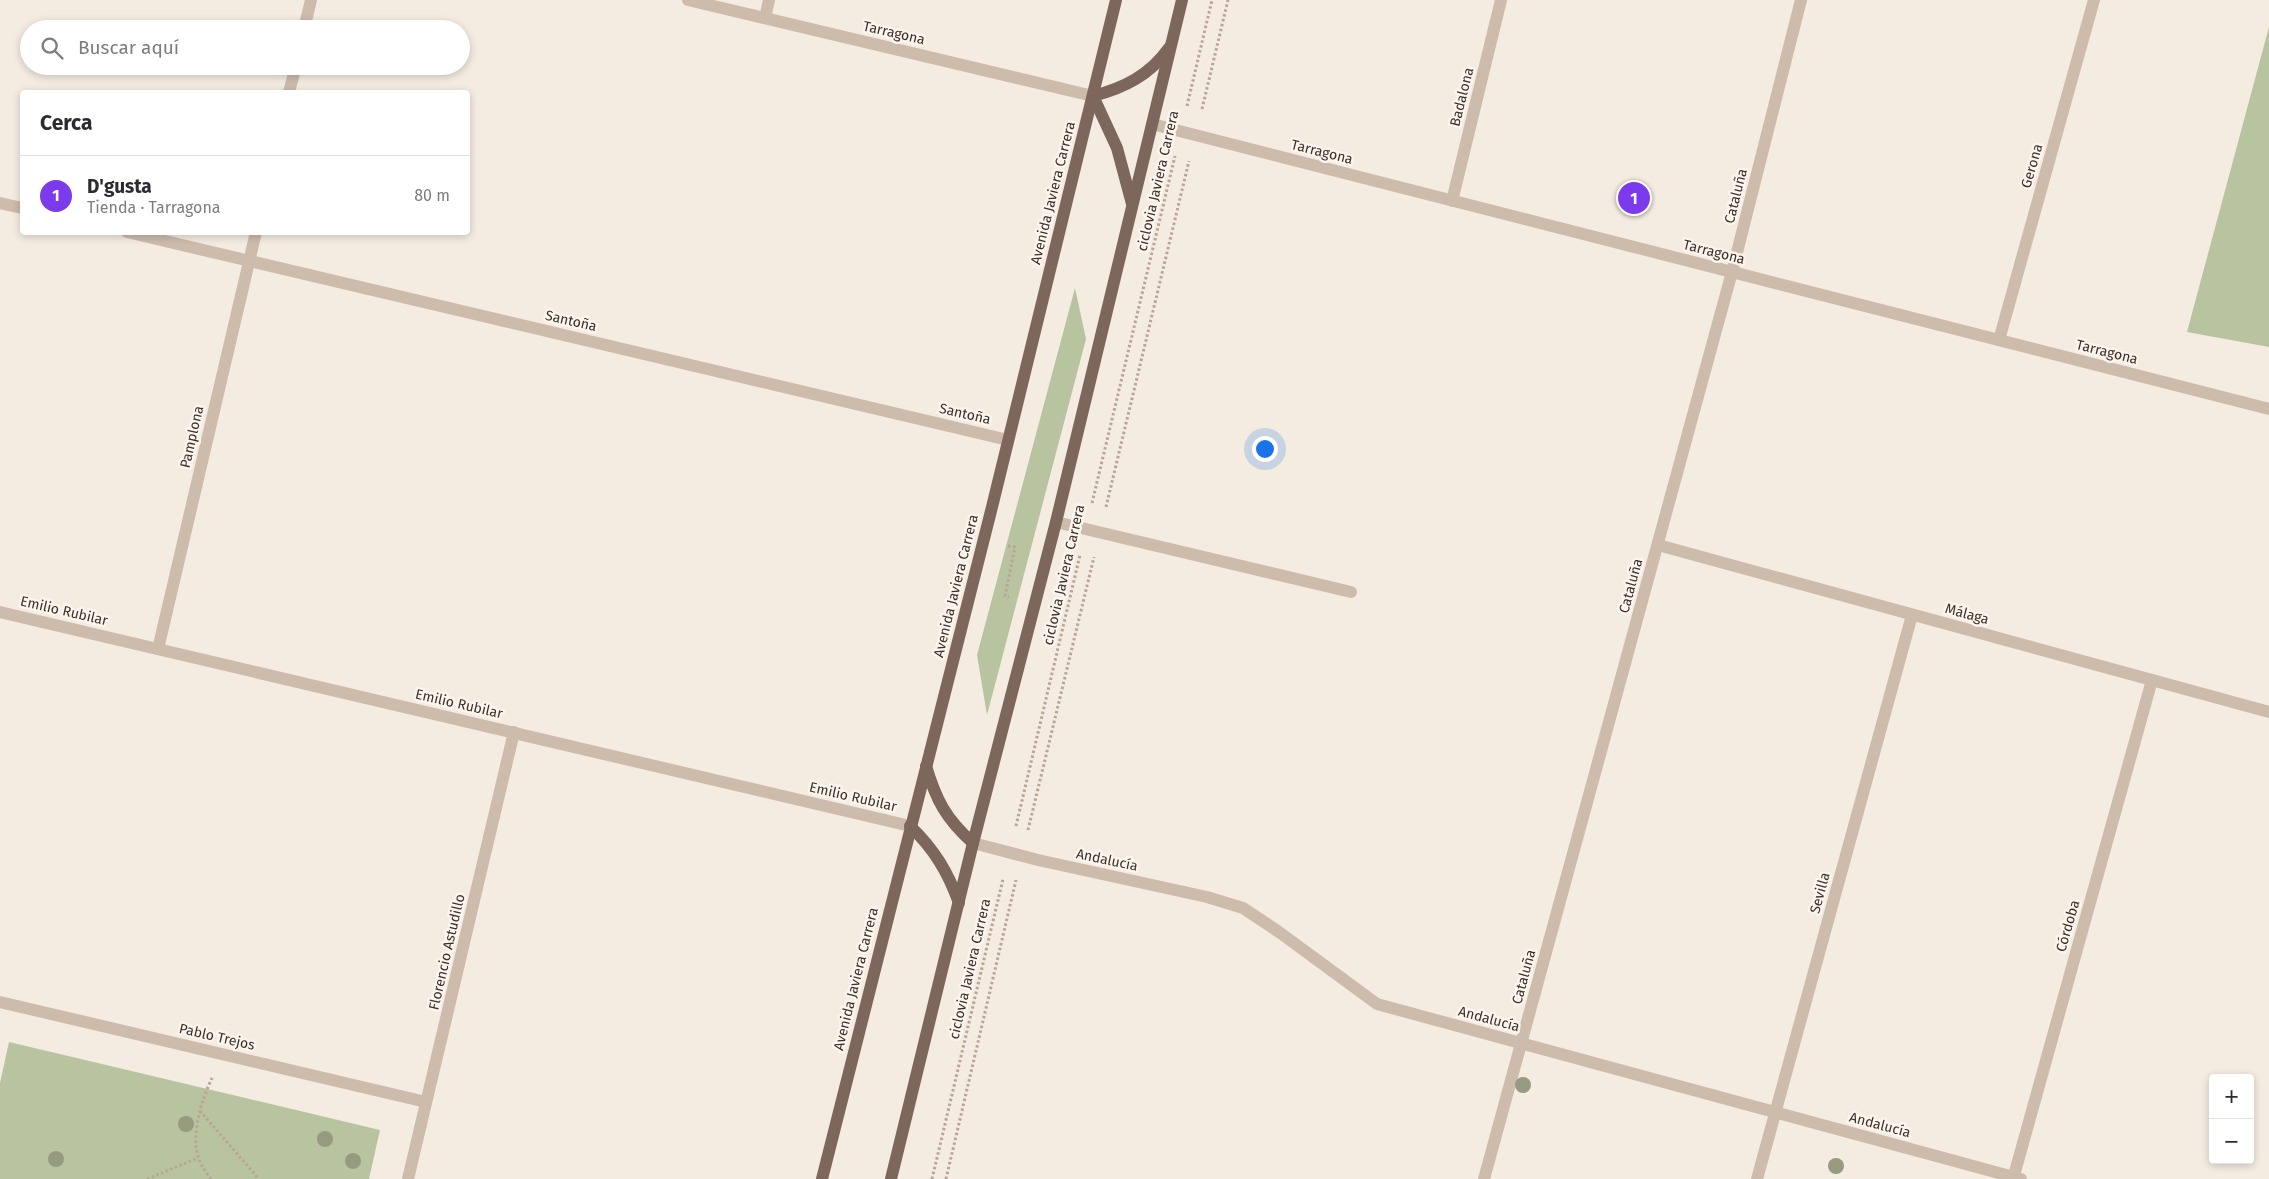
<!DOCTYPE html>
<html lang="es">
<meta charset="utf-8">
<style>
body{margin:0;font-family:"Fira Sans",sans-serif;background:#f7f7f7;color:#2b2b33}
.controls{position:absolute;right:15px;bottom:15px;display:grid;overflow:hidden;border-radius:5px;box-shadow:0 2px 8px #0003}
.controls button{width:45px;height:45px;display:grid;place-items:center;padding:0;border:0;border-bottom:1px solid #e1e1e2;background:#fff;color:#2b2b33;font:25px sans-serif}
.you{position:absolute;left:1264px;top:448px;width:18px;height:18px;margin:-12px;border:4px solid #fff;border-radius:50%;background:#1a73e8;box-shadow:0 0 0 8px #1a73e833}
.badge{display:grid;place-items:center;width:32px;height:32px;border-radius:50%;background:#7c3aed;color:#fff;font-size:16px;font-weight:700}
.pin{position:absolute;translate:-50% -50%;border:2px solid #fff;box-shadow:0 1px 5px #0006}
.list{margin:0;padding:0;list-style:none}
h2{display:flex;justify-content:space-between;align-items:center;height:65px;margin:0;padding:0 20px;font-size:21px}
h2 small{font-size:16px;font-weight:400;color:#7c7c81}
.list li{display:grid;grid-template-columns:32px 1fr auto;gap:15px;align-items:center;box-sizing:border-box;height:80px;padding:0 20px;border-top:1px solid #e1e1e2}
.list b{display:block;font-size:19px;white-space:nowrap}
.list p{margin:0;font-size:16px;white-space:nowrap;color:#7c7c81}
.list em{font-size:16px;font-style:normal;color:#7c7c81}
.icon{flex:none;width:28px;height:28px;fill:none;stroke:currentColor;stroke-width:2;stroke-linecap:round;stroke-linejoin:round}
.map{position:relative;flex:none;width:2269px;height:1179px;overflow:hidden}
.search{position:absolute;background:#fff;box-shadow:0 2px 8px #0003;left:20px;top:20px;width:450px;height:55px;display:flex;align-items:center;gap:12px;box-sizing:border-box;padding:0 18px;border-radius:28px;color:#7c7c81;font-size:19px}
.panel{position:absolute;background:#fff;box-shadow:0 2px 8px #0003;left:20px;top:90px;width:450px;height:145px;border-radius:5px}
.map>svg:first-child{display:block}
</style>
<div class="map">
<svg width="2269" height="1179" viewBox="0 0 2269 1179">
<rect width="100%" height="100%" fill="#f4ebe1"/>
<g fill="#b8c4a0">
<path d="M2269 27V347L2187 332Z"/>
<path d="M1075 288 1086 339 987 715 977 655Z"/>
<path d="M9 1042 380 1130 369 1179H0V1083Z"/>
</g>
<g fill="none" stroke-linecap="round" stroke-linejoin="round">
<g stroke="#b9a596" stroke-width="3" stroke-dasharray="2.5 2.5" stroke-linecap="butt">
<path d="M1187 106 1212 0"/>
<path d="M1202 109 1228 0"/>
<path d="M1092 503 1175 156"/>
<path d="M1106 507 1189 161"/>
<path d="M1008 546 1015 547 1005 596 1009 597"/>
<path d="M1016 826 1080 555"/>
<path d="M1028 830 1094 557"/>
<path d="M200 1111 259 1179"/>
<path d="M147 1179 198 1158"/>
<path d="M211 1179C207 1173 201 1166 199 1159 190 1136 202 1099 212 1078"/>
<path d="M932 1179 1003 879"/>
<path d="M946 1179 1016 880"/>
</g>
<g stroke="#cdbbac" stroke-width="12">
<path d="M688 0 1093 96"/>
<path d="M765 18 769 0"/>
<path d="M304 29 311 0"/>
<path d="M289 92 296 66"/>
<path d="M1152 124 2269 409"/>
<path d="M1452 201 1501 0"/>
<path d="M0 203 22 208"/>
<path d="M127 232 1008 440"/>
<path d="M1999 340 2094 0"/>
<path d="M1056 522 1351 592"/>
<path d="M1658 545 2269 712"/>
<path d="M0 612 910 826"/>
<path d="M158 649 256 232"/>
<path d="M973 843 1038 860 1207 897 1243 908 1279 932 1377 1004 2021 1179"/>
<path d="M0 1002 426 1102"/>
<path d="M408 1179 514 732"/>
<path d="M1484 1179 1732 272 1801 0"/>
<path d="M1757 1179 1912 615"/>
<path d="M2013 1179 2152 680"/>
</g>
<g stroke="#7d675c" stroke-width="12">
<path d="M1132 204 1117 148 1093 96C1124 88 1150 75 1169 48"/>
<path d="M926 766C936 800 946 819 973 843"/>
<path d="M910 826C934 849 948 872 959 903"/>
<path d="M822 1179 992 507 1116 0"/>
<path d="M891 1179 973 843 1056 522 1182 0"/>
</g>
</g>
<g fill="#969b7f">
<circle cx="1523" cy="1085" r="8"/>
<circle cx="186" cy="1124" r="8"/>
<circle cx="325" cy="1139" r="8"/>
<circle cx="56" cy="1159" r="8"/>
<circle cx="353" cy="1161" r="8"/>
<circle cx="1836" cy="1166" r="8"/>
</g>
<g text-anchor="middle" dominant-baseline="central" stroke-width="5" stroke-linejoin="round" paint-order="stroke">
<g font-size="14" fill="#3b302b" stroke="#fbf5ee">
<text transform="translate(894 33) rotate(13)">Tarragona</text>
<text transform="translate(1462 97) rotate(-76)">Badalona</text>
<text transform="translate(1322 152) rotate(14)">Tarragona</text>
<text transform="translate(2032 166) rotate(-74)">Gerona</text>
<text transform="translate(1158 181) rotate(-77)">ciclovia Javiera Carrera</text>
<text transform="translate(1053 193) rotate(-76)">Avenida Javiera Carrera</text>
<text transform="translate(1736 196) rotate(-76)">Cataluña</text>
<text transform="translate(1714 252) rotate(14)">Tarragona</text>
<text transform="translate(571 321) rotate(13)">Santoña</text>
<text transform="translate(2107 352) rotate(14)">Tarragona</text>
<text transform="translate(965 414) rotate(13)">Santoña</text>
<text transform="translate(192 437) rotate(-77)">Pamplona</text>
<text transform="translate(1064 575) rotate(-77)">ciclovia Javiera Carrera</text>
<text transform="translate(956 586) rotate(-76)">Avenida Javiera Carrera</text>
<text transform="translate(1631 586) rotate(-75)">Cataluña</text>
<text transform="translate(64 611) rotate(13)">Emilio Rubilar</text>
<text transform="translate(1967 614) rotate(15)">Málaga</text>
<text transform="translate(459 704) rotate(13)">Emilio Rubilar</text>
<text transform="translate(853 797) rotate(13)">Emilio Rubilar</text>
<text transform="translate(1107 860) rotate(12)">Andalucía</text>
<text transform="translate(1820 893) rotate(-75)">Sevilla</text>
<text transform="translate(2068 926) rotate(-74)">Córdoba</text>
<text transform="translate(447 952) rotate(-77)">Florencio Astudillo</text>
<text transform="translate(970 969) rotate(-77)">ciclovia Javiera Carrera</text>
<text transform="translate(1524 977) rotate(-75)">Cataluña</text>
<text transform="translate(856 979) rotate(-76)">Avenida Javiera Carrera</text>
<text transform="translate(1489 1019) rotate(15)">Andalucía</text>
<text transform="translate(217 1037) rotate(13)">Pablo Trejos</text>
<text transform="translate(1880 1125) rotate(15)">Andalucía</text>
</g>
</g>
</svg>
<div class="controls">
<button>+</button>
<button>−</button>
</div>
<div class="you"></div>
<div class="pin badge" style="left:1634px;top:198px">1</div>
<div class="search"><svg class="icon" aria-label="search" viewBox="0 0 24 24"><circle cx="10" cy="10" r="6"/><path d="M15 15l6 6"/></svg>Buscar aquí</div>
<section class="panel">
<h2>Cerca<small></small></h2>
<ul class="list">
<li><span class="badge">1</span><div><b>D'gusta</b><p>Tienda · Tarragona</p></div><em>80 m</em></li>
</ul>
</section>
</div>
